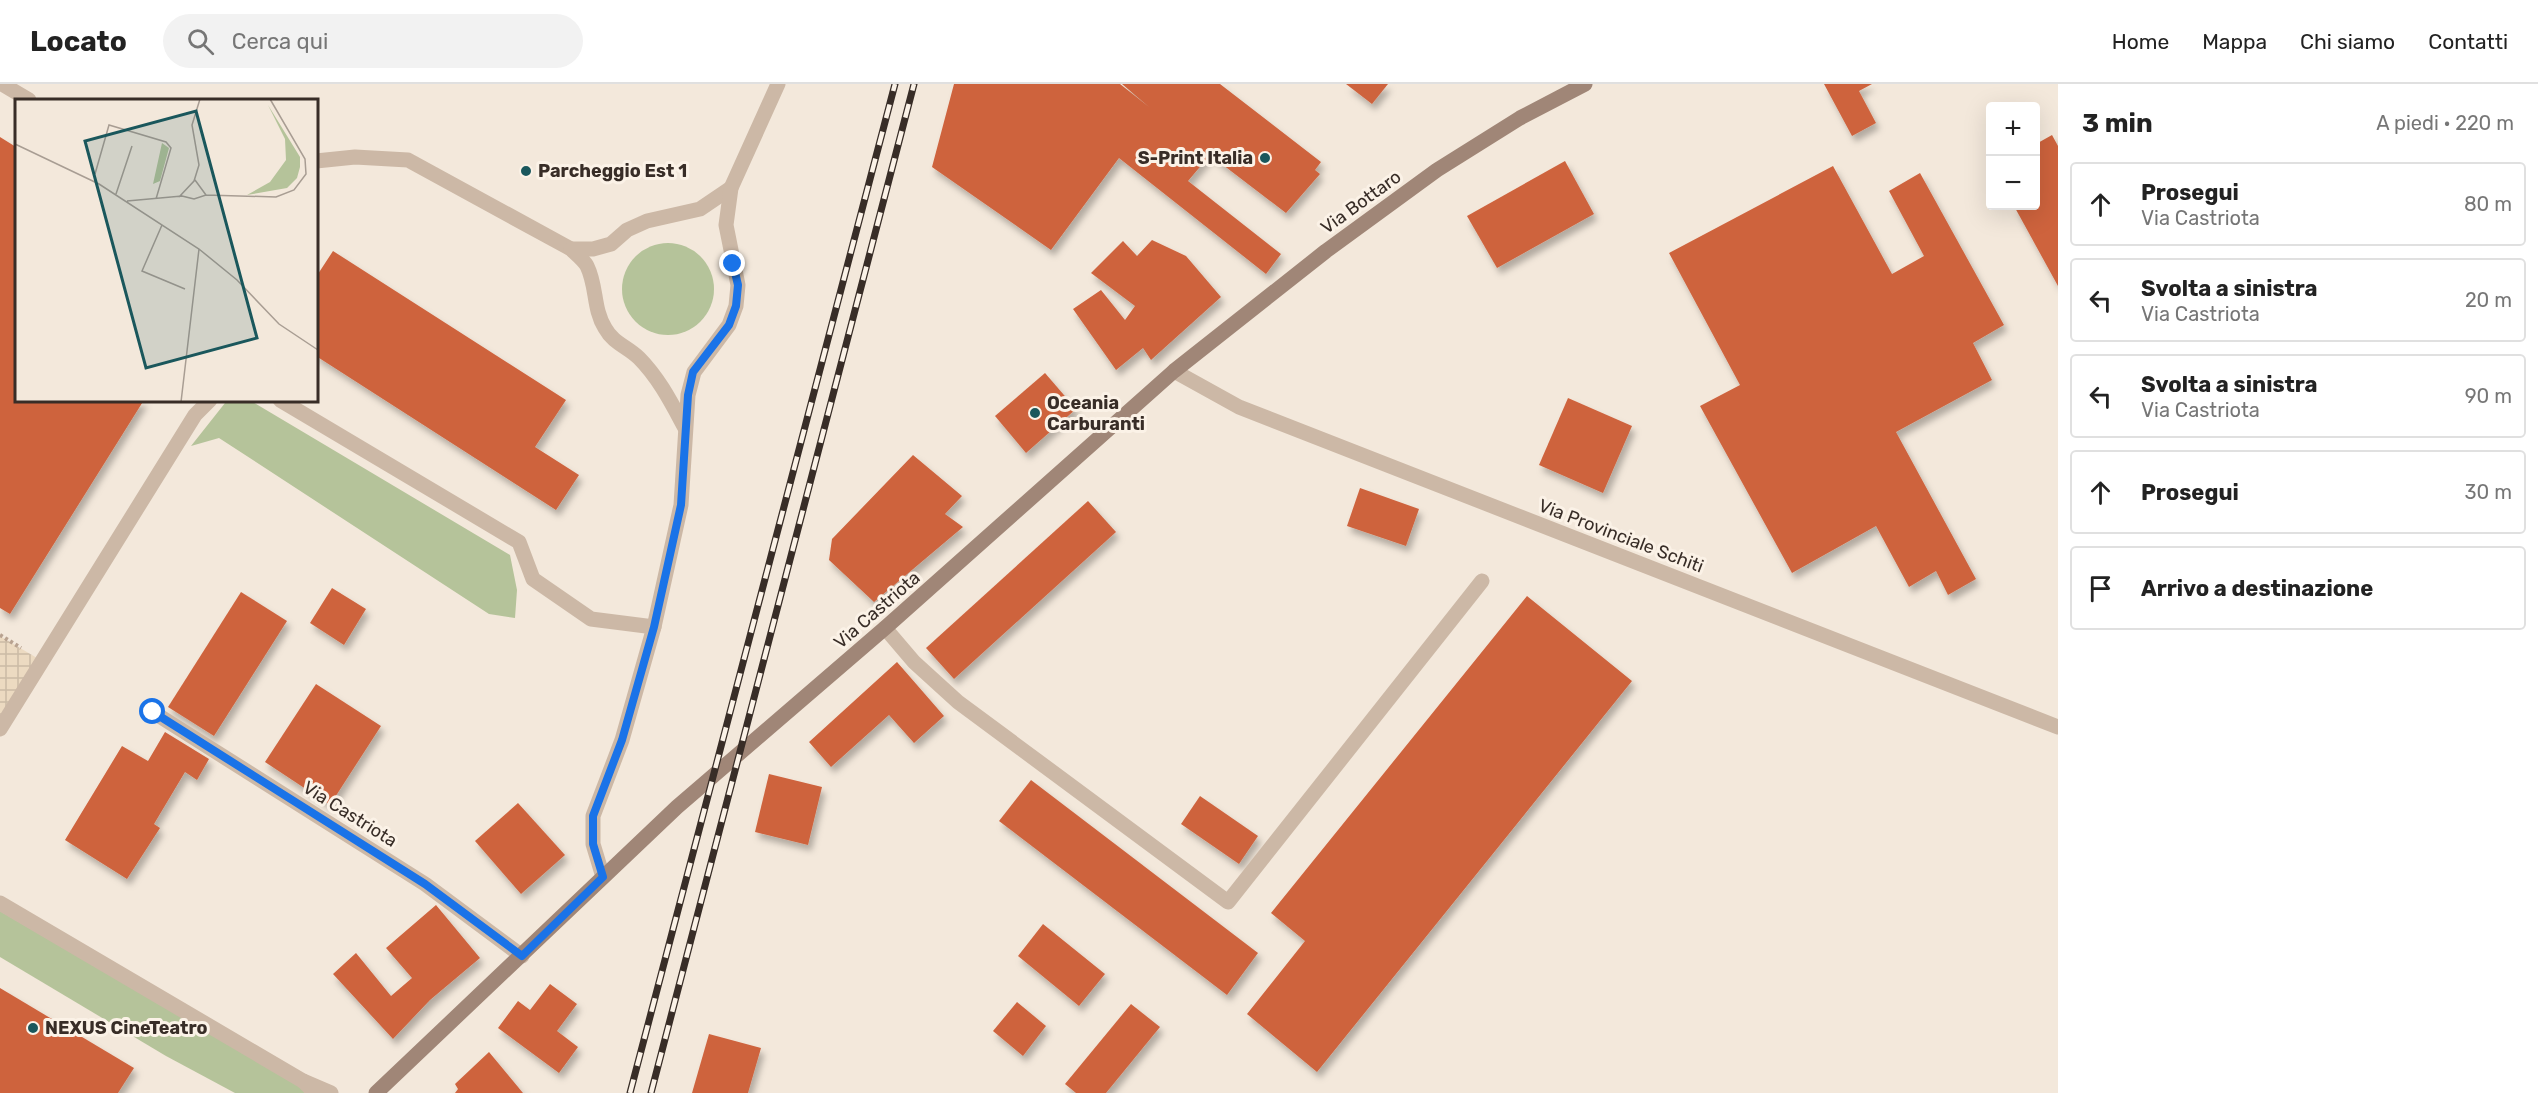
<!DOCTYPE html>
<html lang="it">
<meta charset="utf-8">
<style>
body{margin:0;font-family:Rubik,sans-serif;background:#f2f2f2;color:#222}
.controls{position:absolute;right:18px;top:18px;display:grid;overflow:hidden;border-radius:6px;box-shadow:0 6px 24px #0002}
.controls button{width:54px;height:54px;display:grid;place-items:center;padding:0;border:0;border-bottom:2px solid #e0e0e0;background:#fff;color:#222;font:30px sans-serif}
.stop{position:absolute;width:18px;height:18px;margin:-14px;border:4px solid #1a73e8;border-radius:50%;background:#fff}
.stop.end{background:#1a73e8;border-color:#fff;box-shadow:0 2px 6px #0008}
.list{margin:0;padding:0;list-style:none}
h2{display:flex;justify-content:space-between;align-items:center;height:78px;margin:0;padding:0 24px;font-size:26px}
h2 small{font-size:20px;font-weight:400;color:#767676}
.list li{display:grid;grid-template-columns:39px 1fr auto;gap:18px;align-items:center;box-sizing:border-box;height:84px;margin:0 12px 12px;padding:0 12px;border:2px solid #e0e0e0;border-radius:6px}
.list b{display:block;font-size:22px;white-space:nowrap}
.list p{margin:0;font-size:20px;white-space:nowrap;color:#767676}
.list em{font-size:20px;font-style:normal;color:#767676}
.icon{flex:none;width:33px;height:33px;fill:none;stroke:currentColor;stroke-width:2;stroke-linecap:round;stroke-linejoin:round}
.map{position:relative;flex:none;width:2058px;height:1009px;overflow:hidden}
header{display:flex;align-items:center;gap:36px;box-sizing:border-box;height:84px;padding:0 30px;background:#fff;border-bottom:2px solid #e0e0e0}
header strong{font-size:28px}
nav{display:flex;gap:33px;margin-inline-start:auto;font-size:21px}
.search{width:420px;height:54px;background:#f2f2f2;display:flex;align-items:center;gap:15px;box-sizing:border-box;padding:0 21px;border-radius:33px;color:#767676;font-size:22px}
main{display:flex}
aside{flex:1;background:#fff}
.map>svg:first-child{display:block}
</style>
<header>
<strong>Locato</strong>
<div class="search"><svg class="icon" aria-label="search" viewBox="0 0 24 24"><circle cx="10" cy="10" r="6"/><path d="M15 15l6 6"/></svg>Cerca qui</div>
<nav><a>Home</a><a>Mappa</a><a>Chi siamo</a><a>Contatti</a></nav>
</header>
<main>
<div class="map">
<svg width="2058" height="1009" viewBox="0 0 2058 1009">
<defs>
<pattern id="plaza-grid" width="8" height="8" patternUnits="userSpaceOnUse" patternTransform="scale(1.5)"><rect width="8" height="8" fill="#ecdac1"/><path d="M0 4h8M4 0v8" fill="none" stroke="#cbbba6"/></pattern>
<filter id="shadow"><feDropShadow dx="3.5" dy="6" stdDeviation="3" flood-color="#0004"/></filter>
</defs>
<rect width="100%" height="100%" fill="#f3e8db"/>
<g fill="#b5c39a">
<circle cx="668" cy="205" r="46"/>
<path d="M251 317 510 471 517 506 515 534 489 530 219 354 191 362 225 319Z"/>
<path d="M0 827 300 1002 305 1009H235L166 972 0 873Z"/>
</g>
<path fill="url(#plaza-grid)" d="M0 552 42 577 0 645Z"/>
<g fill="#ce633e" filter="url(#shadow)">
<path d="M954 0H1120L1149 23 1122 0H1220L1321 78 1315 86 1320 90 1286 129 1210 71 1188 97 1281 170 1266 190 1119 74 1051 166 932 83Z"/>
<path d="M1346 0H1388L1372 20Z"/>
<path d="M1824 0H1872L1859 7 1876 39 1852 52Z"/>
<path d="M2052 51 2058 62V202L2014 122H2036V60Z"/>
<path d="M0 53 16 63V316H144L10 530 0 524Z"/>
<path d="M1565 77 1594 130 1497 184 1467 132Z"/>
<path d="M1833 82 1892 190 1924 172 1889 107 1920 89 2004 241 1973 259 1992 296 1896 348 1976 495 1948 511 1936 487 1909 503 1876 442 1792 489 1700 322 1740 301 1669 169Z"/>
<path d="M1152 156 1186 172 1221 213 1151 276 1143 264 1116 286 1073 225 1101 206 1125 236 1135 222 1091 189 1123 157 1137 172Z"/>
<path d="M333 167 566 316 535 363 579 391 556 426 316 272V193Z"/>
<path d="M1045 289 1076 325 1026 369 995 332Z"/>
<path d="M1568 314 1632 342 1603 409 1539 381Z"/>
<path d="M913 371 962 412 945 430 963 443 874 518 829 476 832 455Z"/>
<path d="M1360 404 1419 425 1406 462 1347 442Z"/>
<path d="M1088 417 1116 448 954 595 926 564Z"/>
<path d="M332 504 366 525 344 561 310 539Z"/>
<path d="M241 508 287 537 214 652 168 623Z"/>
<path d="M1527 512 1632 597 1317 988 1247 930 1305 857 1271 829Z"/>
<path d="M897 578 944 632 914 659 889 631 831 683 809 658Z"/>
<path d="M316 600 381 642 330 721 265 678Z"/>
<path d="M165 648 209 675 197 696 185 688 154 740 160 744 127 795 65 756 122 662 148 677Z"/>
<path d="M769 690 822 703 808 761 755 748Z"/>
<path d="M1031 696 1258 869 1227 911 999 737Z"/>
<path d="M1200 712 1258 752 1239 780 1181 740Z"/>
<path d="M518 719 565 771 521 810 475 757Z"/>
<path d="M436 821 480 874 430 916 393 955 333 890 356 869 391 912 412 894 386 864Z"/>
<path d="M1043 840 1105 890 1079 922 1018 872Z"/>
<path d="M550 900 577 920 557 947 578 963 559 989 498 944 518 917 530 926Z"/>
<path d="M0 904 134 984 118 1009H0Z"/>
<path d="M1017 918 1046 942 1023 972 993 947Z"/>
<path d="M1131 920 1160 943 1106 1009H1076L1065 1000Z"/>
<path d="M709 950 761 964 748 1009H692Z"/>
<path d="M489 968 523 1009H455L458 1005 455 1000Z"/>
</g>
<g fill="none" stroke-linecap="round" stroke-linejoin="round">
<path stroke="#b8a290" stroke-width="4" stroke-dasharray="3 3" stroke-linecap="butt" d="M0 551 21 564"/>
<g stroke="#ccb8a6" stroke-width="15">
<path d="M280 316 519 458 533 495 591 535 654 543"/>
<path d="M885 544 914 578 958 618 1228 818 1482 497"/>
<path d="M0 645 195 331 210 316"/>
<path d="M0 819 303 997"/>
<path d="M315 1009 303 997 331 1009"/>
</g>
<g stroke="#ccb8a6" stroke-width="15">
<path d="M2 0 29 16"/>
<path d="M316 77 355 73 408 76 571 165C576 170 584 176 587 182 597 202 593 225 605 244 613 259 628 263 639 274 659 294 672 320 685 344"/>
<path d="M571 165H593L611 160 627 146 647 137 700 125 731 104"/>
<path d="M153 628 425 800 522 872"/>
<path d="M603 793 593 760V732L622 656 654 543 681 421 688 311 694 288 729 241 736 222 738 201 726 141 731 104 778 0"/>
</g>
<path stroke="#ccb8a6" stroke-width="15" d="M1174 287 1239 323 2058 643"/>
<path stroke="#a08677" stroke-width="15" d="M376 1009 677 723 885 544 1174 287 1326 167 1437 86 1520 34 1585 0"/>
<g stroke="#382d27" stroke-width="7">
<g id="rail">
<path d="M630 1009 895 0"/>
<path d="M651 1009 914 0"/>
</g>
</g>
<use href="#rail" stroke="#fbf2e7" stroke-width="4.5" stroke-dasharray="14" stroke-linecap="butt"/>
</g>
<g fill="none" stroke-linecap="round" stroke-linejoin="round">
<path stroke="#1a73e8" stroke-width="8" d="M153 628 425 800 522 872 603 793 593 760V732L622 656 654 543 681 421 688 311 693 288 729 241 736 222 738 201 733 180"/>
</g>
<g fill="#1a575c" stroke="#fbf2e7" stroke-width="2">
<circle cx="1265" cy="74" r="6"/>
<circle cx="526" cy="87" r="6"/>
<circle cx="1035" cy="329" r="6"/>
<circle cx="33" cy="944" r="6"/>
</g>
<g text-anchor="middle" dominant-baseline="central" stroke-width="6" stroke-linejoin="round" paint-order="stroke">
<g font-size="18" font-weight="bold" fill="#382d27" stroke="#fbf2e7" text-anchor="start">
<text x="1253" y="74" text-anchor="end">S-Print Italia</text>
<text x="538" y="87">Parcheggio Est 1</text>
<text x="1047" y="319">Oceania<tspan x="1047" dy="21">Carburanti</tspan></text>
<text x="45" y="944">NEXUS CineTeatro</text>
</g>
<g font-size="18" fill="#382d27" stroke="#fbf2e7">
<text transform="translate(1361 118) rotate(-36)">Via Bottaro</text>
<text transform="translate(1621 452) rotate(21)">Via Provinciale Schiti</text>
<text transform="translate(877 526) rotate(-41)">Via Castriota</text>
<text transform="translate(350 730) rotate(32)">Via Castriota</text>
</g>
</g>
<g transform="translate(15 15)">
<rect width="303" height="303" fill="#f3e8db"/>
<path d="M253 6 285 58V68L282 79 272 89 232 96 255 83 271 61 270 40ZM147 44 154 49 145 82 138 85Z" fill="#b5c39a"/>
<path fill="none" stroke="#a89d93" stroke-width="1.5" d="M0 45 84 85 184 150 222 181 264 225 303 251M80 75 94 26 151 43 156 49 141 100M180 81 191 96M101 95 117 47M164 98 179 82 184 66 177 26 185 0M112 102 167 97 179 100 191 96 261 98 279 91 291 75 290 60 255 0M147 126 127 172 170 190M166 303 184 150"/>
<path fill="#1a575c" fill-opacity="0.15" stroke="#1a575c" stroke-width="3" d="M181 12 242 239 131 269 70 42Z"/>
<rect width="303" height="303" fill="none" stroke="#382d27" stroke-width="3"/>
</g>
</svg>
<div class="controls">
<button>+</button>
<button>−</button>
</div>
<div class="stop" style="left:153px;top:628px"></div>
<div class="stop end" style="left:733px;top:180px"></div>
</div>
<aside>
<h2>3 min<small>A piedi · 220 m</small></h2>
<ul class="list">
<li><svg class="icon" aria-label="ahead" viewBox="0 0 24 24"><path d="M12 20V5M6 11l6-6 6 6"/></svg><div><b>Prosegui</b><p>Via Castriota</p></div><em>80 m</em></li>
<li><svg class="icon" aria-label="left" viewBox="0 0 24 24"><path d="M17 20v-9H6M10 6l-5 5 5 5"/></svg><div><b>Svolta a sinistra</b><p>Via Castriota</p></div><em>20 m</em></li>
<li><svg class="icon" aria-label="left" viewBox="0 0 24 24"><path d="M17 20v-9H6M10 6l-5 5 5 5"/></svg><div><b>Svolta a sinistra</b><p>Via Castriota</p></div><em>90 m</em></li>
<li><svg class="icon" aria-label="ahead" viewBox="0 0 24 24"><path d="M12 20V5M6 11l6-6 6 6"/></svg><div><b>Prosegui</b></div><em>30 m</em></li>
<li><svg class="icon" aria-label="arrive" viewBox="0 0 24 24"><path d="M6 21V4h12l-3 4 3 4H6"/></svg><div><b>Arrivo a destinazione</b></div></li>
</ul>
</aside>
</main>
